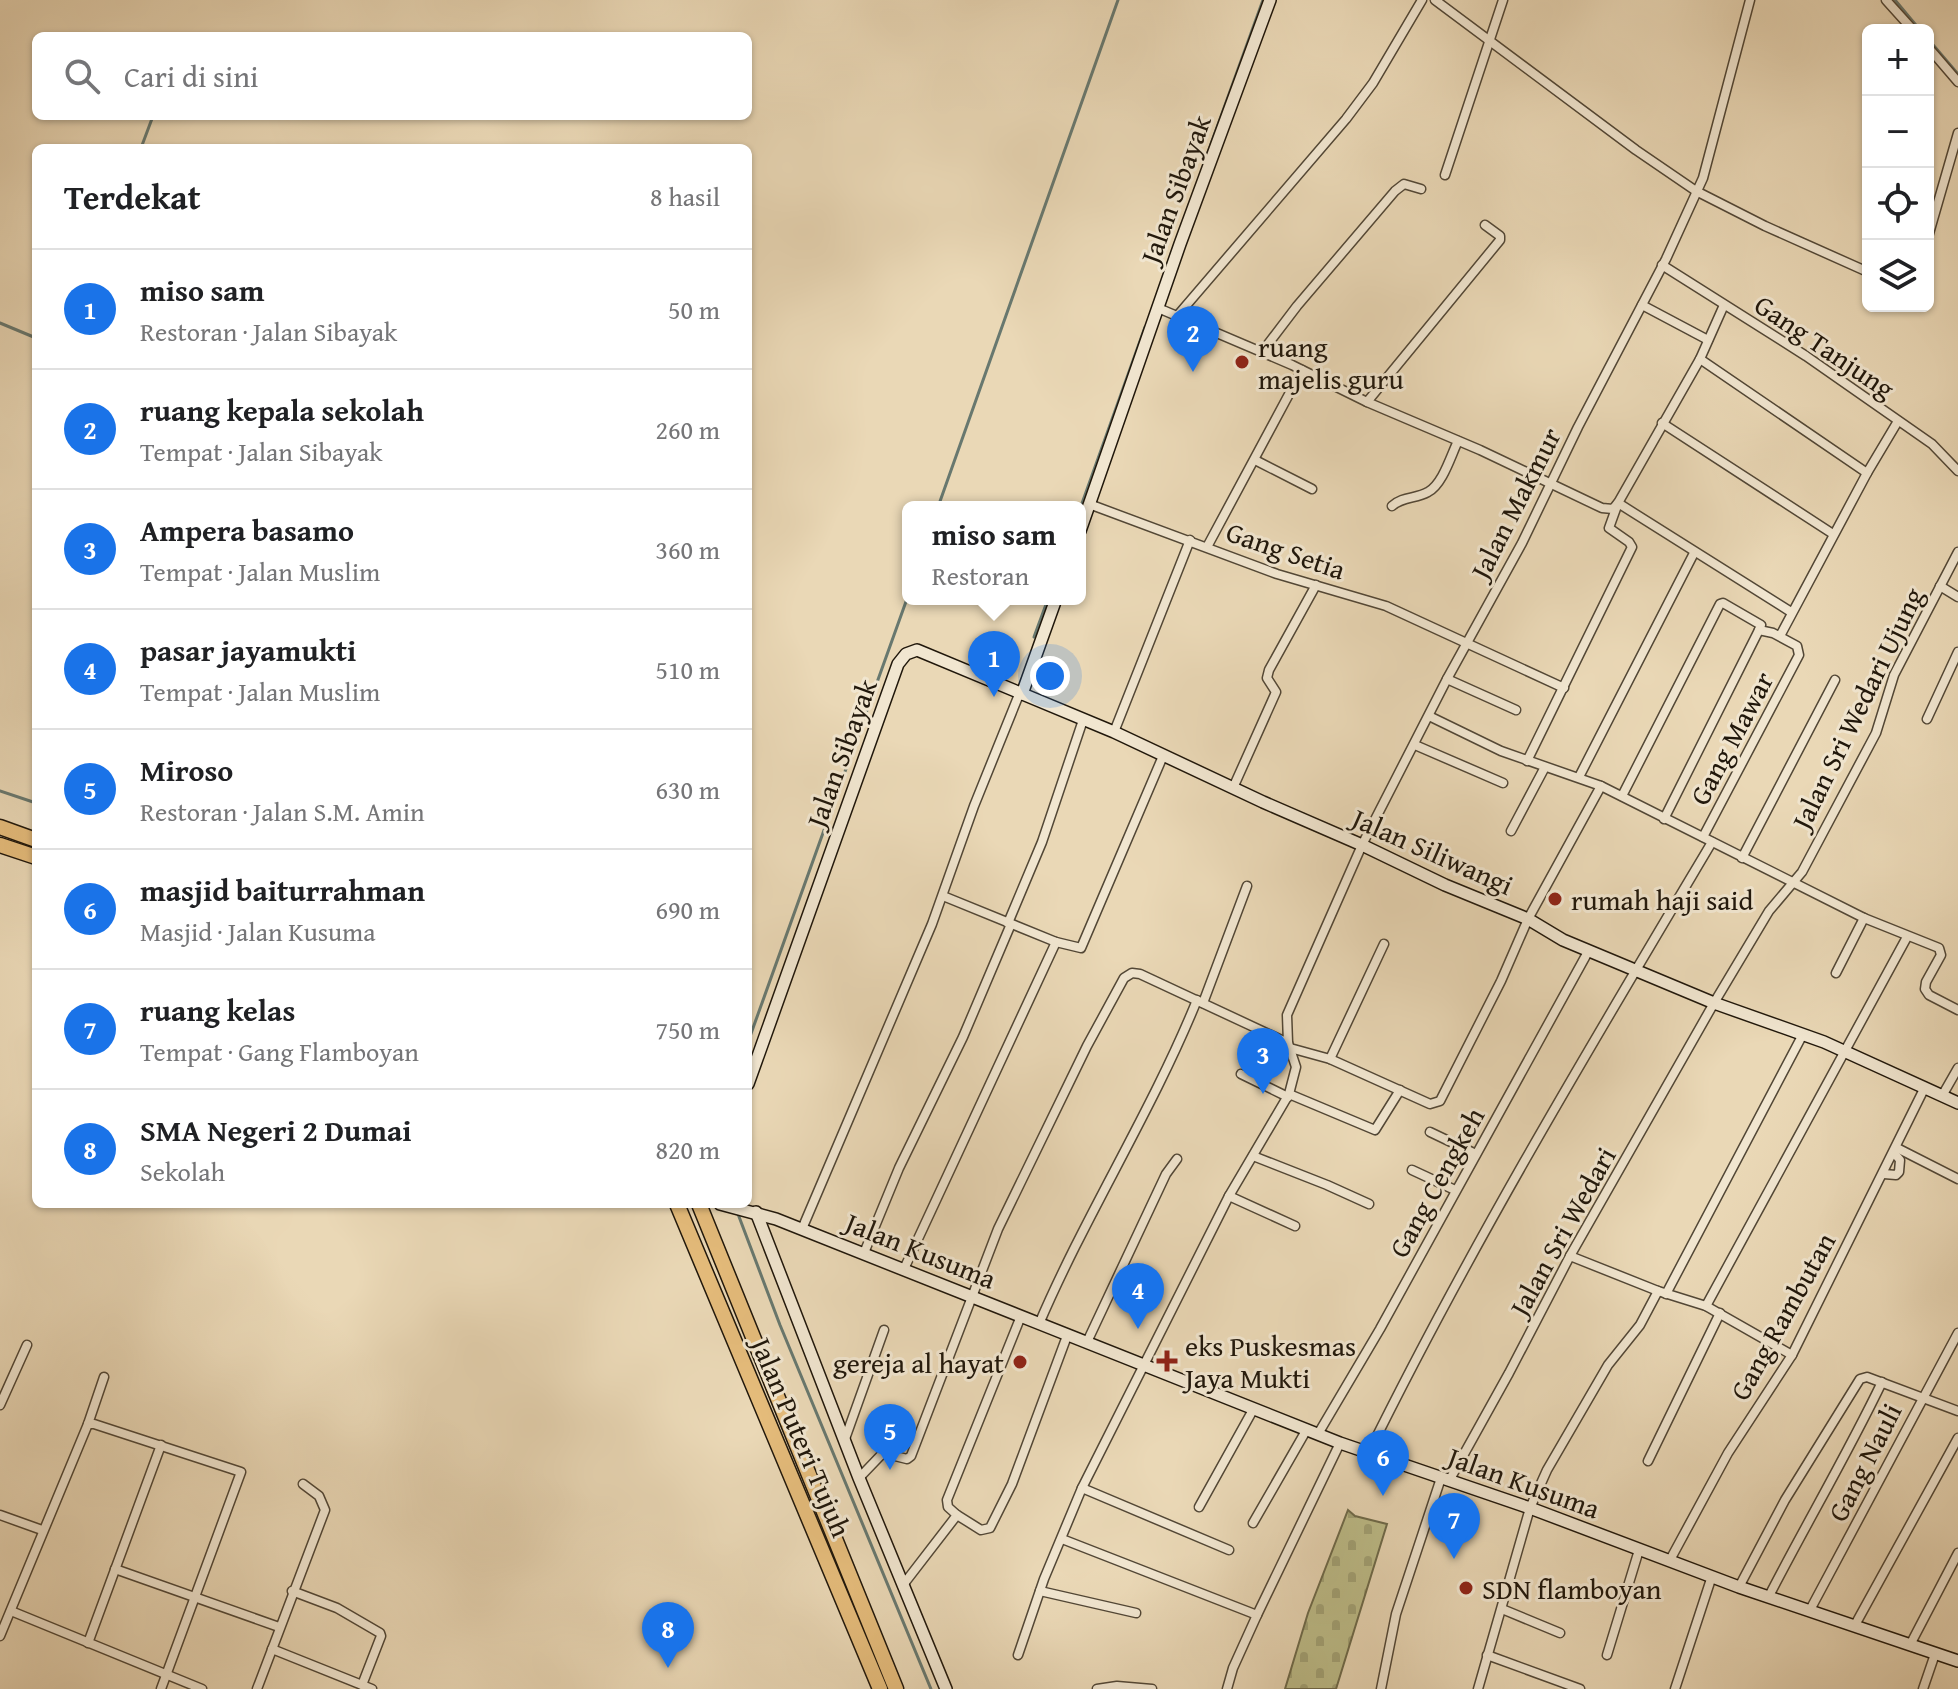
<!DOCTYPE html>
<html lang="id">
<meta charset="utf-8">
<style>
body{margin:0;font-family:"Gentium Book Plus",serif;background:#f2f2f2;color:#202124}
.controls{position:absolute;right:24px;top:24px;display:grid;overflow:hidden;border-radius:12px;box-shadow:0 2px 6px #0004}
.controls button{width:72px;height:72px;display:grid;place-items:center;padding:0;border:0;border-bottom:2px solid #e0e0e0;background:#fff;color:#202124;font:40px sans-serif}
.you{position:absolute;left:1050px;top:676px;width:28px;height:28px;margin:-20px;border:6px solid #fff;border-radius:50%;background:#1a73e8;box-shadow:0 0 0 12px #1a73e833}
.badge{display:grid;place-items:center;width:52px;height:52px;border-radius:50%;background:#1a73e8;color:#fff;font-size:26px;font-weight:700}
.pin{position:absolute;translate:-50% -66px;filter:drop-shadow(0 2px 4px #0008)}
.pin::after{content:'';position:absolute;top:42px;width:28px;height:24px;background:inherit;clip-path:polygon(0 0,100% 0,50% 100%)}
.popup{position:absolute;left:902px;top:501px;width:184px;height:104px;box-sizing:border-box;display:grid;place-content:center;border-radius:12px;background:#fff;filter:drop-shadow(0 2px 6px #0005);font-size:26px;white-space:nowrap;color:#757577}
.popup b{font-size:30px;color:#202124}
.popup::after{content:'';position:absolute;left:50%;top:100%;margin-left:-16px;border:16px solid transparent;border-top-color:#fff}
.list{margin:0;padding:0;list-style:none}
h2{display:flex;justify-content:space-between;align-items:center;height:104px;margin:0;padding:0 32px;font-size:34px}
h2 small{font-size:26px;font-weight:400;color:#757577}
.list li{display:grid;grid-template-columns:52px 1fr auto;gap:24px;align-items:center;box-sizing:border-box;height:120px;padding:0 32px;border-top:2px solid #e0e0e0}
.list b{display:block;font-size:30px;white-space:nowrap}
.list p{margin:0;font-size:26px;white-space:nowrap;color:#757577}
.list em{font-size:26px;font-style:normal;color:#757577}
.icon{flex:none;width:44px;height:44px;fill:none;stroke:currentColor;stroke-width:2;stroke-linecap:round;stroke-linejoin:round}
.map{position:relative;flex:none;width:1958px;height:1689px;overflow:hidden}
.search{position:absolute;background:#fff;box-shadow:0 2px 6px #0004;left:32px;top:32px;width:720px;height:88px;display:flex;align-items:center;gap:20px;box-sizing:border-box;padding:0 28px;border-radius:12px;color:#757577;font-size:30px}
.panel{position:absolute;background:#fff;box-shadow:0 2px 6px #0004;left:32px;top:144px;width:720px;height:1064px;border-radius:12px}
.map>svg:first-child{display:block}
</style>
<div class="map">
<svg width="1958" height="1689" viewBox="0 0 1958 1689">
<defs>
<pattern id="cemetery-stones" width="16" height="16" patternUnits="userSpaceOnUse" patternTransform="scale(2)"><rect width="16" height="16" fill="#bdbd89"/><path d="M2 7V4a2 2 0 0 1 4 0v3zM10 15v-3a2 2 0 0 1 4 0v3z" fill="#a2a275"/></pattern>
</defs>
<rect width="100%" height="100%" fill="#ead8b6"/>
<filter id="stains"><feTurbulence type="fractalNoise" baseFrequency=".0025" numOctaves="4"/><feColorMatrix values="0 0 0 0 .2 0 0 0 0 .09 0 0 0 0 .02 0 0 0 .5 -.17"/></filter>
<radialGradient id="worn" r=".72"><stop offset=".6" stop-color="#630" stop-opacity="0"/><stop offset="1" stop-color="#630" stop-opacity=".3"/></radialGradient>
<path fill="url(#cemetery-stones)" stroke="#6e6a4a" stroke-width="2" d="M1348 1510 1355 1516 1387 1524 1336 1689H1285L1308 1613Z"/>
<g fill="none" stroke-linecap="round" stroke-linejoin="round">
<g stroke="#68786f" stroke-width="3">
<path d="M1895 0 1920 30"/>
<path d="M1928 39 1958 74"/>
<path d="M141 148 153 116"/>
<path d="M1207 155 1263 0"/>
<path d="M0 323 36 338"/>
<path d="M938 507 1118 0"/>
<path d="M1080 509 1145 327"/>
<path d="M1034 637 1048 599"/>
<path d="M0 791 36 803"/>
<path d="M748 1042 908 596"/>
<path d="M738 1214 780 1325 931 1689"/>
</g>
<g stroke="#524736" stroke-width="11">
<g id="street">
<path d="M1435 0 1636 150 1696 191 1765 226 1868 272"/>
<path d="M1886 0 1913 30"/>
<path d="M1928 47 1958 82"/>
<path d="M1445 175 1503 0"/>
<path d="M1928 237 1958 133"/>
<path d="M1662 265 1806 356 1932 444 1958 471"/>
<path d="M1642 305 1708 340"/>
<path d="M1158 308 1292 365 1367 402 1480 450 1602 508 1613 509 1617 504"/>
<path d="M1178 315 1346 119 1373 83 1422 0"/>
<path d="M1262 352 1297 306 1395 191 1404 184 1421 189"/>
<path d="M1700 359 1867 473"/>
<path d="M1367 402 1500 240V236L1485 225"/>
<path d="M1662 423 1833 534"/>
<path d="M1255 460 1312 489"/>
<path d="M1618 503 1791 612"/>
<path d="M1089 504 1277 574 1386 606 1564 688"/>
<path d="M1392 506C1403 496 1416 499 1428 492 1443 484 1451 455 1458 441"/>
<path d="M1207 547 1302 370"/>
<path d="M1940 586 1958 597"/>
<path d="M1780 636 1867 473 1898 421"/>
<path d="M1447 679 1516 710"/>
<path d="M1429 716 1501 751 1601 786 1864 918 1939 948 1941 955 1926 982 1925 989 1929 995 1958 1010"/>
<path d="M1927 719 1958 652"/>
<path d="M1114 732 1190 540"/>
<path d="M1415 745 1503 783"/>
<path d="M1527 761 1632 547 1629 542 1609 528 1618 503 1700 359 1724 305"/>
<path d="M1579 777 1694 553"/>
<path d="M1233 788 1276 692 1267 678 1269 670 1316 585"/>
<path d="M1622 796 1720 604 1723 603 1761 625 1759 630"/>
<path d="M1664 819 1759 630 1773 633 1797 646 1799 655 1703 837"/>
<path d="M1511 831 1545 767"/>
<path d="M1742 858 1835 680"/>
<path d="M943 896 1056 942 1081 948 1163 756"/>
<path d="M1008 923 1042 842 1083 720"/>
<path d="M1836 973 1864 918"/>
<path d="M1203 1003 1247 886"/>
<path d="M1290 1048 1330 1059 1430 1104 1440 1101 1501 981 1528 919 1601 786"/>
<path d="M1330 1059 1384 944"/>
<path d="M1241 1074 1288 1097"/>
<path d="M1289 1094 1375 1130 1400 1090"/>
<path d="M1942 1096 1958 1068"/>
<path d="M1430 1132 1476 1154"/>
<path d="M1897 1148 1958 1179"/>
<path d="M1253 1156 1327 1185 1369 1204"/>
<path d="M1412 1170 1455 1190"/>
<path d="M1884 1174 1896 1175 1899 1172 1900 1160 1894 1153"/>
<path d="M1229 1196 1295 1226"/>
<path d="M802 1229 932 924 974 806 1020 692"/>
<path d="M864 1253 899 1168 963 1037 1011 924"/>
<path d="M1570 1256 1658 1291 1706 1306 1792 1355"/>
<path d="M904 1269 1056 942"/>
<path d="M1666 1294 1802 1036"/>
<path d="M1706 1306 1907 937"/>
<path d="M1039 1324C1086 1214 1152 1111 1197 1000"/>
<path d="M1087 1342 1166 1174 1177 1159"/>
<path d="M0 1405 27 1345"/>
<path d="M88 1424H94L241 1472 161 1689"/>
<path d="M1318 1434 1380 1329 1589 950"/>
<path d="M845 1439 884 1330"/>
<path d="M1369 1452C1472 1243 1593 1042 1712 842"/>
<path d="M1648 1461 1720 1313"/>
<path d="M859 1478 883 1453 907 1459 911 1456 998 1229 1087 1046 1124 978 1132 973 1140 974 1288 1043"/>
<path d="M1449 1481 1509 1373 1570 1256 1714 1003 1769 911 1802 872 1876 733 1894 675 1958 552"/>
<path d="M1082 1488 1229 1550"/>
<path d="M1199 1507 1254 1408"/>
<path d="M0 1515 42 1530"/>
<path d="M957 1515 948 1507 947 1500 1021 1316"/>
<path d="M1253 1523 1307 1429"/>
<path d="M1062 1539 1257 1615"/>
<path d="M1670 1560 1728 1453 1792 1355 1924 1089"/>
<path d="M115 1569 279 1627"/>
<path d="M903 1585 957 1515 981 1530 990 1528 1012 1484 1067 1336"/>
<path d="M1739 1587 1785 1500 1860 1379 1867 1377 1958 1411"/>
<path d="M292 1591 337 1608 380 1633 381 1636 362 1685"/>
<path d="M1040 1591 1136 1613"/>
<path d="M1769 1596C1806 1524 1847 1455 1882 1382"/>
<path d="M1502 1609 1560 1633"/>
<path d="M1810 1610 1958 1333"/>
<path d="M11 1611 202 1689"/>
<path d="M1855 1625 1958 1438"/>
<path d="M0 1636 88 1424 104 1377"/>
<path d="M88 1643 161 1445"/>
<path d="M1910 1645 1958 1553"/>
<path d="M272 1649 372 1689"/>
<path d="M1018 1655 1044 1579 1082 1488 1229 1196 1289 1094 1296 1067 1288 1043 1287 1015 1362 845 1447 679 1522 543 1578 427 1666 259 1703 178 1750 0"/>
<path d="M1487 1655 1580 1689"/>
<path d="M1607 1655 1639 1550"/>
<path d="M257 1689 325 1510 319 1496 303 1484"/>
<path d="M1097 1689 1117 1686 1152 1689"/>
<path d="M1227 1689 1233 1668 1257 1615 1340 1443"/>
<path d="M1381 1689 1396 1614 1441 1478"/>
<path d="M1478 1689 1530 1508 1547 1470 1608 1365 1640 1325 1658 1291"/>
<path d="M1675 1689 1712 1576"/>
<path d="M1923 1689 1935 1654"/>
</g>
</g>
<g stroke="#20170b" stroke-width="14">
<g id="secondary">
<path d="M1080 531 1180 244 1270 0"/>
<path d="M1022 694 1056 599"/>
<path d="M748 1084 898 664 906 654 917 650 1114 732 1263 802 1362 845 1445 885 1528 919 1563 940 1714 1003 1824 1042 1958 1103"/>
<path d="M720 1204 776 1219 1340 1443 1530 1508 1739 1587 1958 1661"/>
<path d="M756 1212 859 1478 946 1689"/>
</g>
</g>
<g stroke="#20170b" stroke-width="17">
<g id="highway">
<path d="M0 827 36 840"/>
<path d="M0 845 36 857"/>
<path d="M677 1204 880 1689"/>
<path d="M699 1204 896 1689"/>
</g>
</g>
<use href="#street" stroke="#f1e6d0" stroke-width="8"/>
<use href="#secondary" stroke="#f1e6d0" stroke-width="11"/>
<use href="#highway" stroke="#e5bc7b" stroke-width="14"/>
</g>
<g fill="#8f2418" stroke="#f1e6d0" stroke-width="3">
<circle cx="1242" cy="362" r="8"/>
<circle cx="1555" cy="899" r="8"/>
<path d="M1163 1349h8v8h8v8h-8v8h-8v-8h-8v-8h8z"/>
<circle cx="1020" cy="1362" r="8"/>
<circle cx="1466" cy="1588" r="8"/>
</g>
<g text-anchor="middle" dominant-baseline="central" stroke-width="6" stroke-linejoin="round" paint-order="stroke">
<g font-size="28" fill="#20170b" stroke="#f1e6d0">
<text transform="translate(1175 189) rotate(-70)">Jalan Sibayak</text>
<text transform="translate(1825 346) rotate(34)">Gang Tanjung</text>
<text transform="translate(1515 503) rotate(-63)">Jalan Makmur</text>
<text transform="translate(1286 550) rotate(19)">Gang Setia</text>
<text transform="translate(1857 708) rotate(-64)">Jalan Sri Wedari Ujung</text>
<text transform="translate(1731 738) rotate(-62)">Gang Mawar</text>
<text transform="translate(841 753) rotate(-70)">Jalan Sibayak</text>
<text transform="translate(1433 851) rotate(24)">Jalan Siliwangi</text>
<text transform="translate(1436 1182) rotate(-61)">Gang Cengkeh</text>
<text transform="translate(1562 1231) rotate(-61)">Jalan Sri Wedari</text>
<text transform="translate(921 1250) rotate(22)">Jalan Kusuma</text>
<text transform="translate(1782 1316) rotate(-61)">Gang Rambutan</text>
<text transform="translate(802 1437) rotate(67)">Jalan Puteri Tujuh</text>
<text transform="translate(1864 1462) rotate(-63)">Gang Nauli</text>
<text transform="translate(1524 1482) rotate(20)">Jalan Kusuma</text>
</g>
<g font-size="28" fill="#20170b" stroke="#f1e6d0" text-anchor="start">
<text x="1258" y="346">ruang<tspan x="1258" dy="32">majelis guru</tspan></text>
<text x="1571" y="899">rumah haji said</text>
<text x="1185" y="1345">eks Puskesmas<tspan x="1185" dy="32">Jaya Mukti</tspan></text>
<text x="1004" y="1362" text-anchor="end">gereja al hayat</text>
<text x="1482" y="1588">SDN flamboyan</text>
</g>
</g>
<rect width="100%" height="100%" filter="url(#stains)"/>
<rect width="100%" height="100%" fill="url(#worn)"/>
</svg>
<div class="controls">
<button>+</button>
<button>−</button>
<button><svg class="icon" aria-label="locate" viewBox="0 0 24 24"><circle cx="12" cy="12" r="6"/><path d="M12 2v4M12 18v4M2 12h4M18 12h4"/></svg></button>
<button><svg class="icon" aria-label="layers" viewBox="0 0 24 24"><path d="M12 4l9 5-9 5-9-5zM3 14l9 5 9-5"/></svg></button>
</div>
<div class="you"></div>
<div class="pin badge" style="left:994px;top:697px">1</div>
<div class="popup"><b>miso sam</b>Restoran</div>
<div class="pin badge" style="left:1193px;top:372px">2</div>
<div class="pin badge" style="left:1263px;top:1094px">3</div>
<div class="pin badge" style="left:1138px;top:1329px">4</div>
<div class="pin badge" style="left:890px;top:1470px">5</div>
<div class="pin badge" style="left:1383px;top:1496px">6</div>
<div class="pin badge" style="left:1454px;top:1559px">7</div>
<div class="pin badge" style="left:668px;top:1668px">8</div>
<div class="search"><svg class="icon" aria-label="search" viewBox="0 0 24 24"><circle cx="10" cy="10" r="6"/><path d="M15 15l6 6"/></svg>Cari di sini</div>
<section class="panel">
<h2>Terdekat<small>8 hasil</small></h2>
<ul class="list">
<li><span class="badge">1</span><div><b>miso sam</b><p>Restoran · Jalan Sibayak</p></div><em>50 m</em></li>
<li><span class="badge">2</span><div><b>ruang kepala sekolah</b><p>Tempat · Jalan Sibayak</p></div><em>260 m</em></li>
<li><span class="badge">3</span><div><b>Ampera basamo</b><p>Tempat · Jalan Muslim</p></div><em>360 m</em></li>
<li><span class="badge">4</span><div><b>pasar jayamukti</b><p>Tempat · Jalan Muslim</p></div><em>510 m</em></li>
<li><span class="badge">5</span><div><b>Miroso</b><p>Restoran · Jalan S.M. Amin</p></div><em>630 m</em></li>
<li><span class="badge">6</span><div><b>masjid baiturrahman</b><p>Masjid · Jalan Kusuma</p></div><em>690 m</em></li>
<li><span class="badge">7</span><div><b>ruang kelas</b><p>Tempat · Gang Flamboyan</p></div><em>750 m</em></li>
<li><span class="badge">8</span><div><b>SMA Negeri 2 Dumai</b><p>Sekolah</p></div><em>820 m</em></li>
</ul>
</section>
</div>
